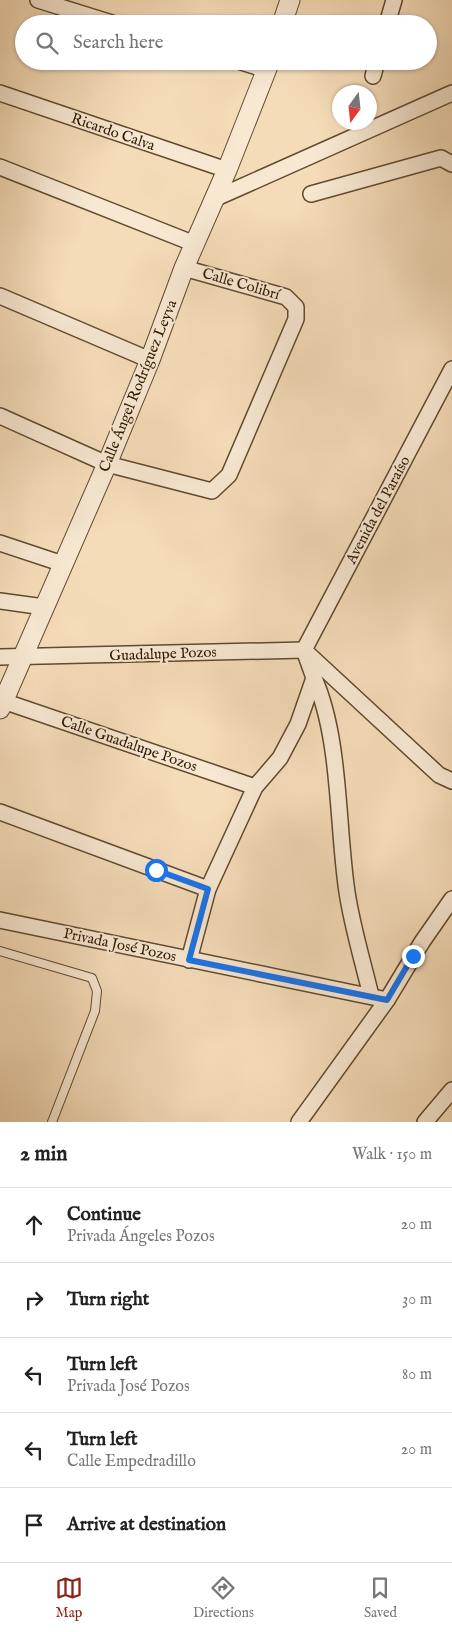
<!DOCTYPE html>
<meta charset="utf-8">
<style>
body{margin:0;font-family:"IM FELL English",serif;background:#f2f2f2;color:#222}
.compass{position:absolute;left:332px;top:85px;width:45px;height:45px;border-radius:50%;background:#fff;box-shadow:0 1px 4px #0004;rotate:195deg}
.stop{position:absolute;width:15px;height:15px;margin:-11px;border:4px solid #1a73e8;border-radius:50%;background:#fff}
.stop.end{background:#1a73e8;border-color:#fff;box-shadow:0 1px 5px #0008}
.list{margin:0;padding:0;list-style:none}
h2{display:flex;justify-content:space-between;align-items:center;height:65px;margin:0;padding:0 20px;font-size:21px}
h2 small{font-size:16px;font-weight:400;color:#767676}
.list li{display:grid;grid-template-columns:32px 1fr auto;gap:15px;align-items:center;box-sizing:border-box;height:75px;padding:0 20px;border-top:1px solid #e0e0e0}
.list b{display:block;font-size:19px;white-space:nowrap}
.list p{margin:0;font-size:16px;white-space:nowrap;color:#767676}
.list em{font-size:16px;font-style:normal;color:#767676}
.icon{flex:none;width:28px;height:28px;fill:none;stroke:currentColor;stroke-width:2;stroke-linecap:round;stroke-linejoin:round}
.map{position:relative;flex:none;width:452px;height:1122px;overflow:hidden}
.search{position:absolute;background:#fff;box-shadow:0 1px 4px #0004;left:15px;right:15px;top:15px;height:55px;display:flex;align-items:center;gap:12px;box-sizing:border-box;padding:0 18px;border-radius:28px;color:#767676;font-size:19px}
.sheet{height:440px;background:#fff}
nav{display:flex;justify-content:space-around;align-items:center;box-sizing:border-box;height:70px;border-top:1px solid #e0e0e0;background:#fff;font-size:14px;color:#767676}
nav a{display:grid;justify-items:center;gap:2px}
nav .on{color:#8f2418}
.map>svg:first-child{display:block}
</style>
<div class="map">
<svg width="452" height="1122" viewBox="0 0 452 1122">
<rect width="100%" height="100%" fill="#f5dcb9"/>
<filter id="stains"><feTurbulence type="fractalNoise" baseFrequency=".004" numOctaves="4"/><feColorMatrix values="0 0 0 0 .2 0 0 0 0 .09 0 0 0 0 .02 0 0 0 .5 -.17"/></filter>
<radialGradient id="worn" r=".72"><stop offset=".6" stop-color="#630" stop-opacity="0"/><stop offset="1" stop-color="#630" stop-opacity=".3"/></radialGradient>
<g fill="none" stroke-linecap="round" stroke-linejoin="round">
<g stroke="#604a2e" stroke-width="10">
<path id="service" d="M0 951 92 978 97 991 95 1011 52 1122"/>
</g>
<g stroke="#604a2e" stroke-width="18">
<g id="minor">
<path d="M38 0 115 24"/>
<path d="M387 24 394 0"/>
<path d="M238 61 267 70"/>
<path d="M373 76 377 61"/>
<path d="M0 93 227 170"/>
<path d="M0 167 195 244"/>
<path d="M311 194 441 158 452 164"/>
<path d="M214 199 452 93"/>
<path d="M0 296 150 360"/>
<path d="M0 416 107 464 212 491 229 475 296 319V307L286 297 184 268"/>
<path d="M0 543 63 564"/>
<path d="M0 601 44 607"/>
<path d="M304 650 452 369"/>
<path d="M305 651 439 775 452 781"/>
<path d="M0 657 304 650"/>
<path d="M314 678C341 739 337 826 347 892 352 926 363 962 371 996"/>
<path d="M3 701 255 787"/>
<path d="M0 812 208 889"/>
<path d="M0 920 387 1000"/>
<path d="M189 960 208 889 255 787 280 758 298 724 314 678 304 650"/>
<path d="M299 1122 387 1000 422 942 452 899"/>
<path d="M425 1122 452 1090"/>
</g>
</g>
<g stroke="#604a2e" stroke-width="21">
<g id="tertiary">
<path d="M282 24 290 0"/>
<path d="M0 709 107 464 150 360 184 268 227 170 270 61"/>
</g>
</g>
<use href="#service" stroke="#f8e8d2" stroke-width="8"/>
<use href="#minor" stroke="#f8e8d2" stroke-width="15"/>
<use href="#tertiary" stroke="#f8e8d2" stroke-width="19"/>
</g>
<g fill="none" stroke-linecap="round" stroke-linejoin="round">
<path stroke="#1a73e8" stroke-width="6" d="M156 870 208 889 189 960 387 1000 413 956"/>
</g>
<g text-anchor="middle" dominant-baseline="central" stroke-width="4" stroke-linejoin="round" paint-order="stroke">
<g font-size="15" fill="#2e1900" stroke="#f8e8d2">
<text transform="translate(113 132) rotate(19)">Ricardo Calva</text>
<text transform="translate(241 284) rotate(16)">Calle Colibrí</text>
<text transform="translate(138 386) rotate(-68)">Calle Ángel Rodríguez Leyva</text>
<text transform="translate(378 510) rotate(-62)">Avenida del Paraíso</text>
<text transform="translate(163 654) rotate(-2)">Guadalupe Pozos</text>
<text transform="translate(129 744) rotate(19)">Calle Guadalupe Pozos</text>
<text transform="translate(120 945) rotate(12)">Privada José Pozos</text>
</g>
</g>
<rect width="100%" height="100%" filter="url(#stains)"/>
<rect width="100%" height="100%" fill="url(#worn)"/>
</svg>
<svg class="compass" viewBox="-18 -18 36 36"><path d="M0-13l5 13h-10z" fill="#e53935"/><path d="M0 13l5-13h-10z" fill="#767676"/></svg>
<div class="stop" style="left:156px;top:870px"></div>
<div class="stop end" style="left:413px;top:956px"></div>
<div class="search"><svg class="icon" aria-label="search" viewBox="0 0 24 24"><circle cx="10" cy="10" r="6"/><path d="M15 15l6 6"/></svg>Search here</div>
</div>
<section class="sheet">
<h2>2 min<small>Walk · 150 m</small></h2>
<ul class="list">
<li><svg class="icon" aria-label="ahead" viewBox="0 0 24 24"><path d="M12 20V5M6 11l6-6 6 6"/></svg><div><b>Continue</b><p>Privada Ángeles Pozos</p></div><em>20 m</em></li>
<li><svg class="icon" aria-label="right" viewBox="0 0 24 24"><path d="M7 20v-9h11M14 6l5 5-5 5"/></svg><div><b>Turn right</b></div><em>30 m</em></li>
<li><svg class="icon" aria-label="left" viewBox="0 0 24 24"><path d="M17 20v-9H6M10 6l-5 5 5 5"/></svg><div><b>Turn left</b><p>Privada José Pozos</p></div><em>80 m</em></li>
<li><svg class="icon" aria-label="left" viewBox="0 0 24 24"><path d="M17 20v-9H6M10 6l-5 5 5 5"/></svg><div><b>Turn left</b><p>Calle Empedradillo</p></div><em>20 m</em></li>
<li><svg class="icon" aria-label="arrive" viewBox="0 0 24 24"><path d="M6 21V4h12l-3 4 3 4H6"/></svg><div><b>Arrive at destination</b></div></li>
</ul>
</section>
<nav>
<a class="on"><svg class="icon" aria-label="map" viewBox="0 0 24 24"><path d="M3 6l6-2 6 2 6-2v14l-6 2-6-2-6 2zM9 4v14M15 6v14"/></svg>Map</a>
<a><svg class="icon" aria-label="directions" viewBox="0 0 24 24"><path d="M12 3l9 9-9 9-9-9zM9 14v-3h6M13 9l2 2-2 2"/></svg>Directions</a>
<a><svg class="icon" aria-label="saved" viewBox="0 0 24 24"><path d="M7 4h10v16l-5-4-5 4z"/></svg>Saved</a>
</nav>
